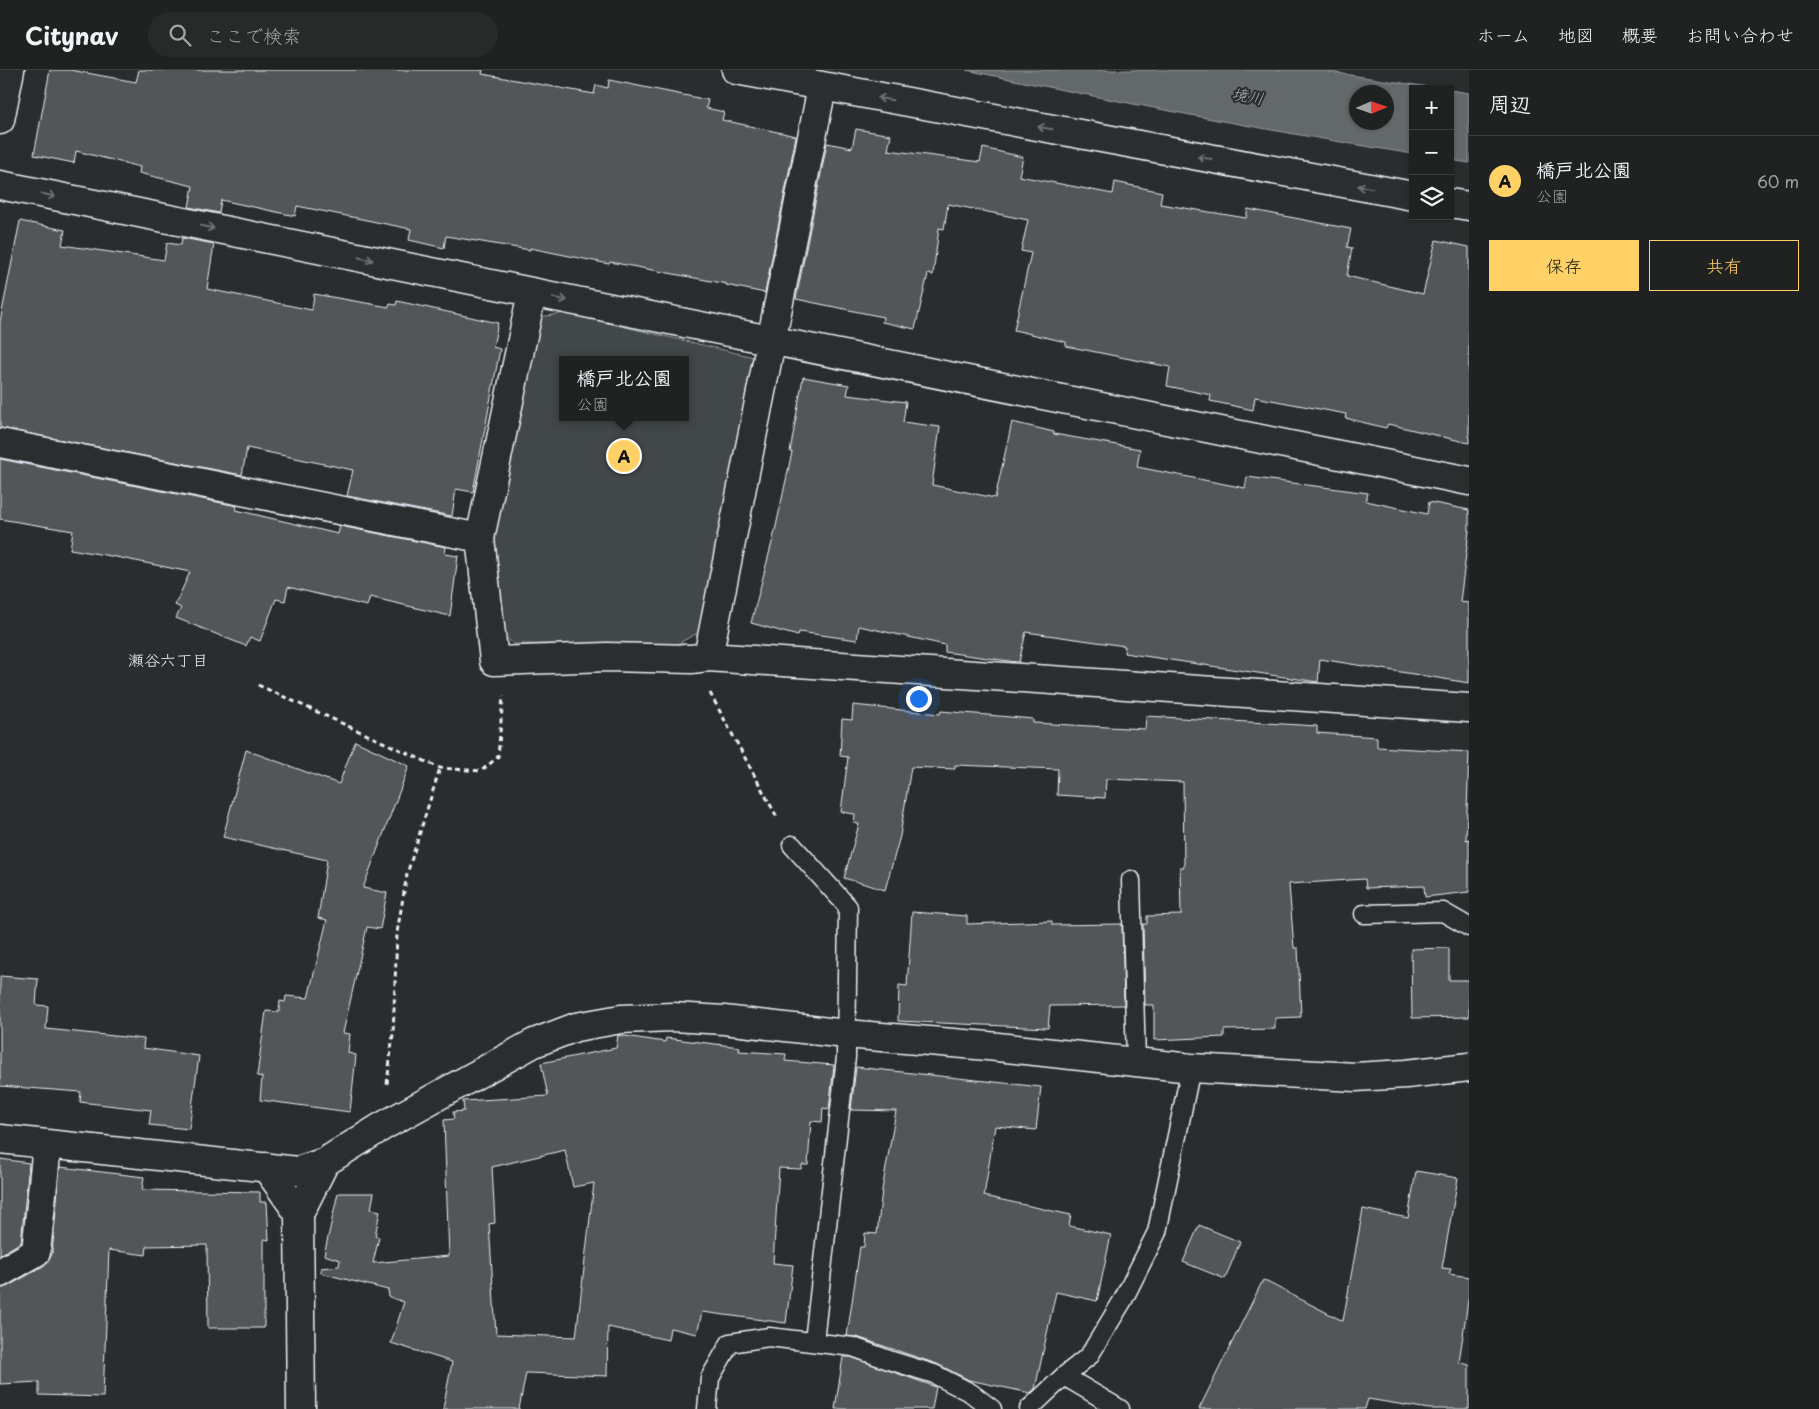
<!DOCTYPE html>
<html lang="ja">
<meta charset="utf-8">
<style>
body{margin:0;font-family:"Playpen Sans","Klee One",sans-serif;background:#282a2a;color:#f1f3f6}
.controls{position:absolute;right:15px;top:15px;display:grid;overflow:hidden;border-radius:0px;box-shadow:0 1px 4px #0004}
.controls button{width:45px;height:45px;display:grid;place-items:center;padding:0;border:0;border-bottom:1px solid #3d3f40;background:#202222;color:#f1f3f6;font:25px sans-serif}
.compass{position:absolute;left:1349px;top:15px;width:45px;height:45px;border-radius:50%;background:#202222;box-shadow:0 1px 4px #0004;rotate:88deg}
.you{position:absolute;left:918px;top:628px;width:18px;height:18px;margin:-12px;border:4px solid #fff;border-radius:50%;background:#1a73e8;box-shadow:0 0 0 8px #1a73e833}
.badge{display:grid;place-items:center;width:32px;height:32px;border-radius:50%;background:#ffd166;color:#111;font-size:16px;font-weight:700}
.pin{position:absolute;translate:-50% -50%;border:2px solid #fff;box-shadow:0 1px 5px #0006}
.popup{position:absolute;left:559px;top:286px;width:130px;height:65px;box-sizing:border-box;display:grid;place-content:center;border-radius:0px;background:#202222;filter:drop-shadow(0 1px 4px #0005);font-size:16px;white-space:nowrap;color:#a2a4a5}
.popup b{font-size:19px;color:#f1f3f6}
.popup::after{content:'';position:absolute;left:50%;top:100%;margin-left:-10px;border:10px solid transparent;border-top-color:#202222}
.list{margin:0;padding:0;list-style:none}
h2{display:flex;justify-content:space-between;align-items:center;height:65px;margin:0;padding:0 20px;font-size:21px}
h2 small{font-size:16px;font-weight:400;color:#a2a4a5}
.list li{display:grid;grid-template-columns:32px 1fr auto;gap:15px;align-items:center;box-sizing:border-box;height:90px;padding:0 20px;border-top:1px solid #3d3f40}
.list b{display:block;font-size:19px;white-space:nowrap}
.list p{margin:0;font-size:16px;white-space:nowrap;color:#a2a4a5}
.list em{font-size:16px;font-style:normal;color:#a2a4a5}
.actions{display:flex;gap:10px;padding:15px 20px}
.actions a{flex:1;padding:11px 0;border:1px solid #ffd166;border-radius:0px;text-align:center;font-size:18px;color:#ffd166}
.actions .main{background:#ffd166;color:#111}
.icon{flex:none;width:28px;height:28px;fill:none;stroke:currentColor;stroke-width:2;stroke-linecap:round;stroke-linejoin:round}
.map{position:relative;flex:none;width:1469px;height:1339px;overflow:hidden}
header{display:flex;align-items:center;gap:30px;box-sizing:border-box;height:70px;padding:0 25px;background:#202222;border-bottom:1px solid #3d3f40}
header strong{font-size:24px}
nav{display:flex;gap:28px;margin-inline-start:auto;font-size:18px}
.search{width:350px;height:45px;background:#282a2a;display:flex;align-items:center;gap:12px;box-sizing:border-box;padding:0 18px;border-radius:28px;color:#a2a4a5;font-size:19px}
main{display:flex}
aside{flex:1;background:#202222}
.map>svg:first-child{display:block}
</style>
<header>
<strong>Citynav</strong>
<div class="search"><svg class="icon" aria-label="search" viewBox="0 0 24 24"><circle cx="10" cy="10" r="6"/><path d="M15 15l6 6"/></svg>ここで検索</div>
<nav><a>ホーム</a><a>地図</a><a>概要</a><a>お問い合わせ</a></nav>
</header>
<main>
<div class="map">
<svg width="1469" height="1339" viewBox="0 0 1469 1339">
<rect width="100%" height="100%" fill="#2a2d2e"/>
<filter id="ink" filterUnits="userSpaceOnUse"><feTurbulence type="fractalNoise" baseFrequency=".02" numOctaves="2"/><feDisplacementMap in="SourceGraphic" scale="10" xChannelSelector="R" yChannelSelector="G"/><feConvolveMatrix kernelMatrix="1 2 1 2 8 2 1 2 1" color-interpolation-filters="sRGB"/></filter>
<g filter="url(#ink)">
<path fill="#424648" stroke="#959ca0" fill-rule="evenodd" d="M565 243 758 288 698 563 675 575 514 574 503 565 491 484 540 247ZM563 290H685V347H563Z"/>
<g fill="#63686b" stroke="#989fa3" fill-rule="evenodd">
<path d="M966 0H1317L1442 19H1413V84C1263 60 1114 31 966 0ZM1386 22V52H1356V22Z"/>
<path d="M1450 20 1469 23V93L1450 90Z"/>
</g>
<g fill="#535759" stroke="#e8f1f8" fill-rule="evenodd">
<path d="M50 0H70L136 12 139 0H483L482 4 594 24 596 15 608 18 609 10 708 30 706 38 724 42 722 50 796 66 765 223 726 215 727 214 610 192 609 194 530 178V180L446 166 444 178 409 170 411 159 297 136 295 146 221 130 219 143 189 137 193 116 139 103 140 97 76 81 74 93 34 85Z"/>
<path d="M856 59 891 65 888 80 980 92 983 78 1023 87 1019 106 1113 124 1115 112 1162 122 1160 134 1246 148 1248 139 1351 159 1347 177 1352 178 1347 206 1423 224 1436 170 1469 177V373L1388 354 1386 358 1345 348 1346 344 1255 327 1253 340 1210 331 1211 325 1167 316 1170 297 1066 276V272L1014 260 1031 183 1021 181 1028 150 948 134 944 159 939 158 933 205 928 204 915 259 882 252 883 247 796 229 827 73 852 78Z"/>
<path d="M20 151 65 160 62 175 164 190 167 173 181 175 182 168 214 174 207 219 312 240 314 224 389 237 390 234 396 235 397 231 498 253 493 277 500 279 473 422 456 419 452 446 347 426 353 400 247 378 242 405 0 358V252Z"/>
<path d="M803 307 849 315 847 325 906 332 903 352 940 357 932 415 995 428 1012 352 1054 362V364L1140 379 1137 397 1245 418 1247 407 1368 423 1366 431 1427 444 1429 432 1469 440V460L1460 532 1469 533V613L1320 589 1318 612 1124 583 1125 576 1026 562 1019 592H1016L945 582V575L859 556 857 570 799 562 798 566 751 553 775 461 792 382H790Z"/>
<path d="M0 389 237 436 236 440 338 464 340 456 446 477 445 484 458 486 450 546 370 527 367 536 288 517 285 531 276 529 260 571 250 567 246 576 176 548 181 538 175 535 190 502 116 487 70 479 73 461 0 449Z"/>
<path d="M853 635 940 644 941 641 1033 649V653L1145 659 1146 646 1317 656V663L1377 667V677L1469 682 1466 770 1469 769V822L1425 827 1424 816 1366 818 1365 809 1289 814 1294 878H1298L1301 947 1275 948V959L1224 960V967L1154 970V935H1145L1143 854H1147V846L1181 845 1180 797H1184L1183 712 1106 709 1105 728 1057 725 1058 699 955 695V699L911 697 900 766 885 820 844 808 859 754 854 753 855 744 841 742 848 687 840 686 842 649 852 650Z"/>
<path d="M355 671 409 696 363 818 387 823 380 859 367 857 343 963 350 964 348 983 356 985 350 1042 260 1030 262 1007 257 1006 266 941 279 942 280 931 285 932 286 926 308 928 327 850 318 848 327 790 223 767 246 680 339 714Z"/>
<path d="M912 842 967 846V854L1052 851V855L1122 854 1124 935 1050 936 1048 958 898 951 899 915 907 916Z"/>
<path d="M1449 878V910H1469V947L1412 948 1411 879Z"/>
<path d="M0 906 38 909 36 935 48 936 46 959 144 969 143 978 199 986 189 1059 149 1055 151 1040 80 1032 81 1022 0 1016Z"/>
<path d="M618 965 665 972 666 968 740 977 739 981 786 984 785 991 834 995 829 1039 823 1038 822 1052 811 1051 808 1095H802L801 1099 779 1098 773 1193 793 1195 786 1253 702 1242 697 1264 670 1258 668 1270 608 1257 607 1306 526 1303 519 1339H443L452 1292 391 1273 404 1232 389 1227 388 1220 321 1203V1198L339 1196 340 1190 324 1185 338 1123H374L371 1139 380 1141 375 1166 379 1167 373 1193 449 1186 444 1050 454 1049 453 1042 464 1041 463 1031 548 1026 541 993 616 978ZM565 1080 573 1117 594 1113 576 1267 496 1264 489 1154 495 1153 492 1097Z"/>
<path d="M856 997 1041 1017 1036 1060 995 1056 984 1126 1071 1145 1069 1156 1111 1165 1097 1231 1056 1222 1035 1319 1030 1323 969 1310 937 1294 857 1267 847 1266 860 1177H864L865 1163 877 1164 882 1120 896 1041 851 1040Z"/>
<path d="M0 1089 29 1093 21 1172 0 1185Z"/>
<path d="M60 1097 144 1107 142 1120 260 1122V1132H267L269 1170 264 1169V1258H208L207 1175 147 1176 146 1185 109 1180 103 1327 39 1325V1312L0 1314V1219L8 1216 44 1196 49 1190 52 1184Z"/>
<path d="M1416 1101 1458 1108 1442 1198 1451 1199 1449 1204 1469 1207V1224L1459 1292 1469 1295V1339H1429L1368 1329 1365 1339H1199L1263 1210 1343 1251 1363 1139 1408 1148Z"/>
<path d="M1199 1155 1240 1172 1225 1209 1183 1192Z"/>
<path d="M843 1287H851L936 1317 932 1339H835Z"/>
</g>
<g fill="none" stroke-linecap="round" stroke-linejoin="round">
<g stroke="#e8f1f8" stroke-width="21">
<g id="service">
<path d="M792 775 848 837 846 987 814 1271"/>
<path d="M1131 810 1136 992"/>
<path d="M1364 844 1443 842 1469 857"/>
<path d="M1064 1306 1120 1339"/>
<path d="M707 1339 710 1308 730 1273 769 1267 853 1277 889 1290 934 1304 971 1323 992 1339"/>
<path d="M1029 1339 1064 1306 1089 1286 1123 1230 1157 1162 1191 998"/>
</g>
</g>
<g stroke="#e8f1f8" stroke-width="31">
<g id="minor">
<path d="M736 0 1413 126"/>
<path d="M0 50 10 0"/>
<path d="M0 115 1469 411"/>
<path d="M1450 133 1469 136"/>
<path d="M0 373 480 468 494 591 607 587 691 589 708 587 1469 638"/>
<path d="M480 468 532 223"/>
<path d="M708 587 822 17"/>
<path d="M0 1069 298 1101 325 1092 383 1056 534 973 576 957 621 949 673 947 724 950 846 964 988 976 1191 998 1355 1007 1406 1004 1469 997"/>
<path d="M266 1097 299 1144 325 1092"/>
<path d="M299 1144 301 1339"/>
<path d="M0 1203 36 1182 47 1075"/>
</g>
</g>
<g stroke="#e8f1f8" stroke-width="3" stroke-dasharray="5 4" stroke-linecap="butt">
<path d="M258 615 440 698 481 701 498 687 503 626"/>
<path d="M710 623 778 749"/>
<path d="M387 1014 393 964 397 863 407 804 440 698"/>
</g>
<use href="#service" stroke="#2a2d2e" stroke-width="18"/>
<use href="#minor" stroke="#2a2d2e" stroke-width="28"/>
</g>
<defs><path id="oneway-shaft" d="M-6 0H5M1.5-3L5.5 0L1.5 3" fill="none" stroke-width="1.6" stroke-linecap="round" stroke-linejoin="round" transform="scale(1.25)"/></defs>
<g stroke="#6c7275">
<use href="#oneway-shaft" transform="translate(885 29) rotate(-170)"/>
<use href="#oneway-shaft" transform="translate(1045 58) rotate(-170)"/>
<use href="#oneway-shaft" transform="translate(1205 88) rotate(-170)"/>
<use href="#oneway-shaft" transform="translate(1365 117) rotate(-170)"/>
<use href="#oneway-shaft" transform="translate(48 125) rotate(11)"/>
<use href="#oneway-shaft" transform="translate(207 157) rotate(11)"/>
<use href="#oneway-shaft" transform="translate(366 189) rotate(11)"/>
<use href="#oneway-shaft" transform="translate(560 229) rotate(11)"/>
</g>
</g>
<g text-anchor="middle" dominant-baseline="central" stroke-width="4" stroke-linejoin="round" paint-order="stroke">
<g font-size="16" font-style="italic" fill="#acb3b9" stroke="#2a2d2e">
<text transform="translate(1248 25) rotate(10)">境川</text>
</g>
<g font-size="16" fill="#e8f1f8" stroke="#2a2d2e">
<text x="168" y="589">瀬谷六丁目</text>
</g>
</g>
</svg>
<div class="controls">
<button>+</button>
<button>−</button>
<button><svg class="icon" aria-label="layers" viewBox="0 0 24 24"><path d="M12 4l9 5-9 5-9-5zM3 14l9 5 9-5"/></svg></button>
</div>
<svg class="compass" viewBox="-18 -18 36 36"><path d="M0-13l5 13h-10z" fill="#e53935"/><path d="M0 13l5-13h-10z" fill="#a2a4a5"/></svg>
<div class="you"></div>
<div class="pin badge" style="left:624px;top:386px">A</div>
<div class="popup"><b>橋戸北公園</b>公園</div>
</div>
<aside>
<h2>周辺<small></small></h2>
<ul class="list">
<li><span class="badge">A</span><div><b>橋戸北公園</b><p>公園</p></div><em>60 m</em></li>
</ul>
<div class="actions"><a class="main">保存</a><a>共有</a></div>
</aside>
</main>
